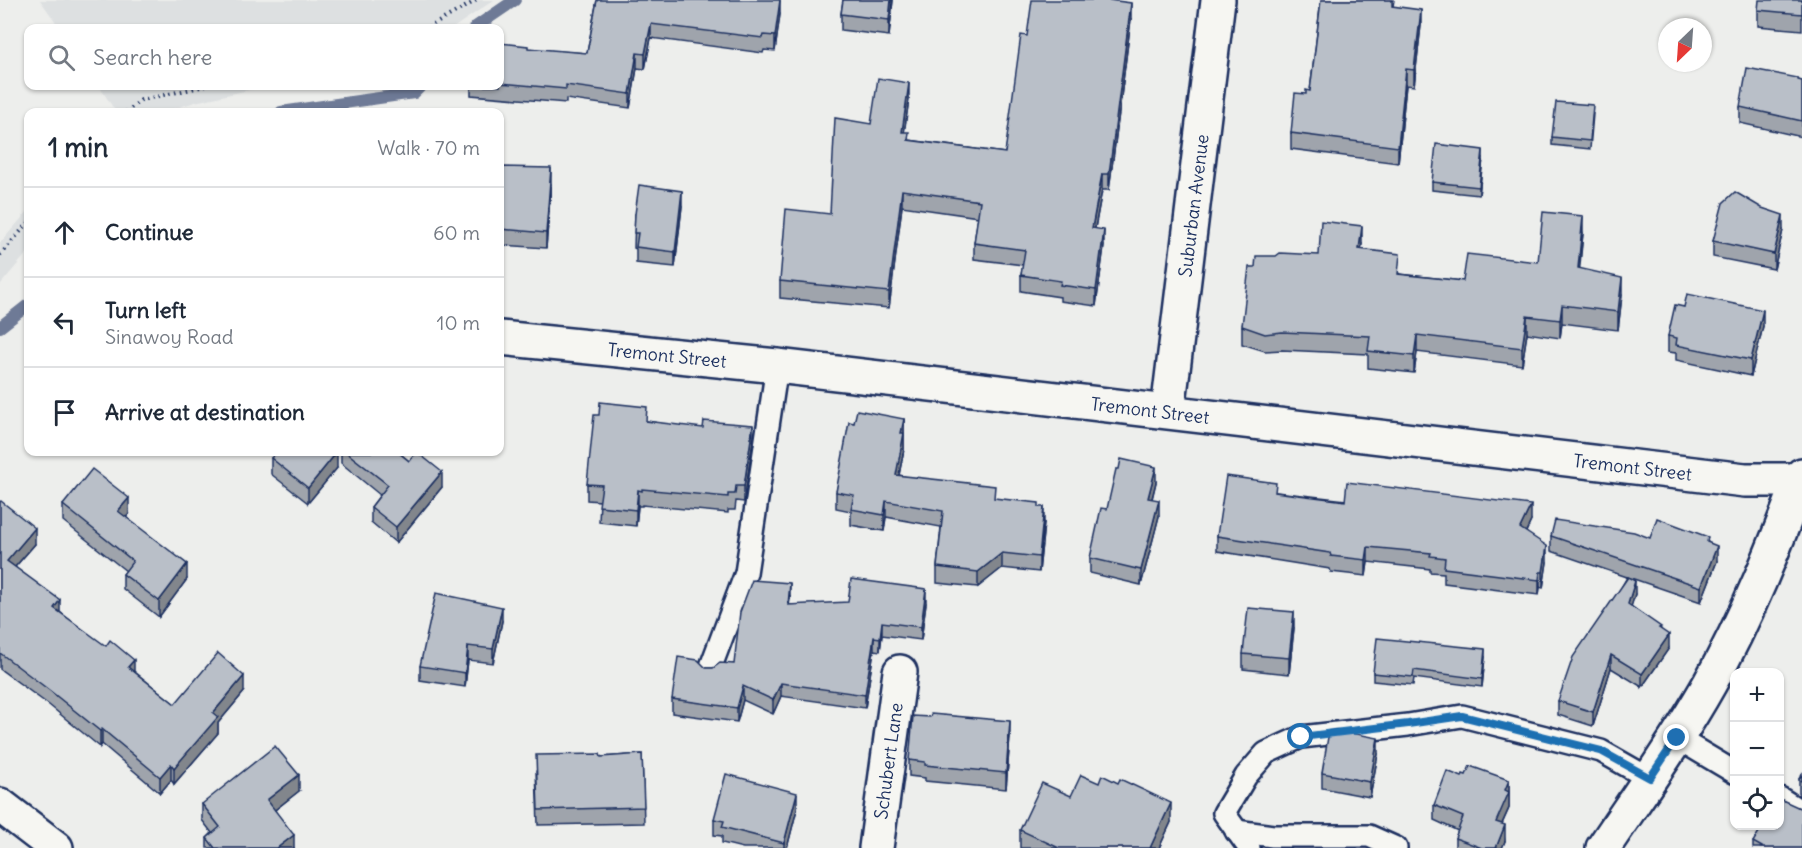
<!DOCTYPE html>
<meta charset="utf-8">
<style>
body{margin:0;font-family:Delius,sans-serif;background:#f6f6f7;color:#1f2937}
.controls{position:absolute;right:18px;bottom:18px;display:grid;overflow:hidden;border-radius:12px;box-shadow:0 2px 4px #0004}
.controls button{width:54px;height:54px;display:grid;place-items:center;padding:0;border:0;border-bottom:2px solid #e0e1e3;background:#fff;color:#1f2937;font:30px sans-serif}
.compass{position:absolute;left:1658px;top:18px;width:54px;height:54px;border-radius:50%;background:#fff;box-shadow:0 2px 4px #0004;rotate:205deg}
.stop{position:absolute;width:18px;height:18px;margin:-14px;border:4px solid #1f6fb2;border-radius:50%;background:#fff}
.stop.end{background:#1f6fb2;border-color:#fff;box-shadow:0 2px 6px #0008}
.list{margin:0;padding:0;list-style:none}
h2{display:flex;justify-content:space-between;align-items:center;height:78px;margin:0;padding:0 24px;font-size:26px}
h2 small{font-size:20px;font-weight:400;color:#747a83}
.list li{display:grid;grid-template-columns:39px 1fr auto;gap:18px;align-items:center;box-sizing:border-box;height:90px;padding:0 24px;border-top:2px solid #e0e1e3}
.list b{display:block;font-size:22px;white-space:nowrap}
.list p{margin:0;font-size:20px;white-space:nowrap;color:#747a83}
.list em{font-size:20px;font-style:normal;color:#747a83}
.icon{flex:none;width:33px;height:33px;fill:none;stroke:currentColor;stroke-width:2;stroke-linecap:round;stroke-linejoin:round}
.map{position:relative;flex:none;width:1802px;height:848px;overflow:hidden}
.search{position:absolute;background:#fff;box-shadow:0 2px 4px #0004;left:24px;top:24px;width:480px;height:66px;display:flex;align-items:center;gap:15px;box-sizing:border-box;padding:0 21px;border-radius:12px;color:#747a83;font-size:22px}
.panel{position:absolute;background:#fff;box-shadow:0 2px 4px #0004;left:24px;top:108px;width:480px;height:348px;border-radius:12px}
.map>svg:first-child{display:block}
</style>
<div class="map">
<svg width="1802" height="848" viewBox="0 0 1802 848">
<rect width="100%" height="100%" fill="#edeeec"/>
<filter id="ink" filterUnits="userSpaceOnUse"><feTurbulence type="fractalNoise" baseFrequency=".0167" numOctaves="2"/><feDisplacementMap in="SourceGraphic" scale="12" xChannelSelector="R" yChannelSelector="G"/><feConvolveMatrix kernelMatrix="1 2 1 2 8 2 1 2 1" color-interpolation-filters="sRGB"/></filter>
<g filter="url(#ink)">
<g fill="#dde0e1">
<path d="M40 0H494L453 28H60Z"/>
<path d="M99 86H266L195 102 163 112H116Z"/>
<path d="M28 211V252L0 285V243Z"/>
</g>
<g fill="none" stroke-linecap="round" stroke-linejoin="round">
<g stroke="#6e7a96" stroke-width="12">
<path d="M474 28 515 0"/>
<path d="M281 112 414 93 421 86"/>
<path d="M0 327 28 305"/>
</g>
<g stroke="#1b2f5e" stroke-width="26">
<g id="service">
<path d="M710 669 746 573 777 366"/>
<path d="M1677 738 1734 772"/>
<path d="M1780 798 1802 812"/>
<path d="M1236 831 1273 836H1369L1396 848"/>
<path d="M1249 848 1224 813 1246 776 1266 753 1301 737 1408 725 1462 716 1601 751 1650 779"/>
</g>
</g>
<g stroke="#1b2f5e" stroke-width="38">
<g id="minor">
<path id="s1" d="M500 338 777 366 1745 480H1802"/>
<path id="s2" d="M1168 411 1218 0"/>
<path id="s3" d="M876 848 900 672"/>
<path d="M1603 848C1639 794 1678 740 1710 683 1747 617 1775 546 1802 475"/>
</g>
</g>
<g stroke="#1b2f5e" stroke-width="38">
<path id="tertiary" d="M0 805 56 848"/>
</g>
<g stroke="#1b2f5e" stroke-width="4" stroke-dasharray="1.5 4.5" stroke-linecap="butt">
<path d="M428 28 477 0"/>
<path d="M126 112 141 100 205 86"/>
<path d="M0 255 28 223"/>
</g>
<use href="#service" stroke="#f6f6f2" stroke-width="21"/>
<use href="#minor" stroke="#f6f6f2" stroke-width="33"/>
<use href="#tertiary" stroke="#f6f6f2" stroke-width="33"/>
</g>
<g fill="#9fa4ac" stroke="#1b2f5e" stroke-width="1.5">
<path d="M597 0 780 14 775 51 764 50 763 53 651 38 645 69 637 68 630 108 566 99V103L471 95V86H500V43L528 49 587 53Z"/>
<path d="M843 0H893L889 36 841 30V14Z"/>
<path d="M1321 0H1394L1393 6 1421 25 1414 86 1406 85 1398 163 1291 149V133L1306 94 1310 91Z"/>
<path d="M1802 0V30L1758 26V10Z"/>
<path d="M1131 19 1109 190H1102L1095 228 1104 246 1096 306 1060 301V297L1021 291V275L1023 265 974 259V243L978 217 902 206 889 308 780 298V281L830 214 871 124 909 99 904 132 909 140 1005 153 1027 36Z"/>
<path d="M1798 80 1802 81V137L1740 123V107Z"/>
<path d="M1593 114 1590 149 1552 145V137Z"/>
<path d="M1483 158 1479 195 1432 190V182Z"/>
<path d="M500 182 551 184 546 248 500 245Z"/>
<path d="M682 206 675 267 636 263V249L634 248 635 214Z"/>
<path d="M1783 230 1774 269 1713 257V241Z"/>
<path d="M1583 233 1579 269 1622 295 1618 330 1562 323 1560 338 1527 333 1522 365 1417 352 1414 373 1368 368V354L1282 350 1265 351 1242 344V326L1255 267 1319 255 1362 244 1361 249 1400 274 1463 281 1538 262Z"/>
<path d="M1763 326 1751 376 1676 360V353L1668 352V336Z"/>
<path d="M904 419V449L899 475 995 499 1039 507 1044 523 1039 572 1002 568 978 587 937 583V567L941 527 886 517 884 531 851 525V511L836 508V492L854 423Z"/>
<path d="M647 421 753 440 744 502 736 501 735 510H728V513L642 505V506H638L636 526 599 522 600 501 587 500V484Z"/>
<path d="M341 452H398L442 487 396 543 371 522V507L380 495 341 463Z"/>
<path d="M271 458 337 468 308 503 271 474Z"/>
<path d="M1156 482 1152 499 1159 516 1141 585 1090 573V558L1107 509Z"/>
<path d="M1276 492 1531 521 1526 532 1547 562 1543 588 1540 587 1539 595 1444 583V573L1430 572V569L1368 562 1366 576 1331 572 1330 569 1217 551V536Z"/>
<path d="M0 502 35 544 15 567 60 612 175 704 244 692 218 723V733L174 784 171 780 160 793 102 744 100 747 49 705 0 669Z"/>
<path d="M63 505 129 514 126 517 187 579 159 617 123 589V574L126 571 63 521Z"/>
<path d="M1551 536 1650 538 1708 542 1717 561 1701 602 1628 577 1635 594 1631 606 1661 629 1669 648 1642 687 1611 668 1593 726 1558 715V701L1627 577 1551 551Z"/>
<path d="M790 597 789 605 926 603 921 640 882 635 880 651 874 650 865 708 781 696 773 714 743 700 737 722 672 713V699L706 668H713L734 664Z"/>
<path d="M502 621 493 663 468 660 465 687 420 680V666Z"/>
<path d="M1294 628 1289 674 1243 669V654Z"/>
<path d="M1485 657 1482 687 1414 678 1413 685 1373 681V673Z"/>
<path d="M930 717 1010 736 1006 789 925 781V778L909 776V760Z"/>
<path d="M642 754 644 823 538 825 536 771 601 757Z"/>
<path d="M1378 754 1370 797 1322 788V773Z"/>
<path d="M1802 774V797L1799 795V779Z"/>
<path d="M1466 775 1509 780V808L1502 824 1505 841 1502 848H1455V838L1458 831 1434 820V805L1462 777Z"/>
<path d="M299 791 275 810 294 848H207V838L212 833 202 820V804Z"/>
<path d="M1071 796 1171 822 1159 848H1020V830Z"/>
<path d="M797 809 787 848H743L722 843V836L714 835V819Z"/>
<path d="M1801 809 1802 848H1753V842Z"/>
</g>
<g fill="#82868c" stroke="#1b2f5e" stroke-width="1.5">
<path d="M780 0V14L775 51V36Z"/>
<path d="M891 0H893L889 36V20Z"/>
<path d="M1131 3V19L1109 190V174Z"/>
<path d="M1421 10V25L1414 86V70Z"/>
<path d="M651 24V38L645 69V54Z"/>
<path d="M637 53V68L630 108V94Z"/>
<path d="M1406 69V85L1398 163V147Z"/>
<path d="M909 83V99L902 148V132Z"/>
<path d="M1483 150V158L1479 195V187Z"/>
<path d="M551 168V184L546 248V233Z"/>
<path d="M1102 174V190L1092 244V228Z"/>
<path d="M902 190V206L889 308V292Z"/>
<path d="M682 191V206L675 267V252Z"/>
<path d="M1783 215V230L1774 269V254Z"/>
<path d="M1583 216V233L1578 286V268Z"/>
<path d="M1362 226V244L1359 267V249Z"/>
<path d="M1104 230V246L1096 306V290Z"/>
<path d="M1622 278V295L1618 330V312Z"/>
<path d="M1562 305V323L1560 338V320Z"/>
<path d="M1763 310V326L1751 376V360Z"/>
<path d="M1527 316V333L1522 365V348Z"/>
<path d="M1417 335V352L1414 373V356Z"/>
<path d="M904 419V449L896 490V475L901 433Z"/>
<path d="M753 425V440L744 502V486Z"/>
<path d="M337 452V468L308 503V488Z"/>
<path d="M1156 467V482L1148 514V498Z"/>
<path d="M442 472V487L396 543V527Z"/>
<path d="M638 490V506L636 526V510Z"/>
<path d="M129 498V514L118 527V511Z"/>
<path d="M1159 500V516L1141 585V570Z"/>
<path d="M886 501V517L884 531V515Z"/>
<path d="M1531 505V521L1520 544V528Z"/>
<path d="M1044 507V523L1039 572V557Z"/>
<path d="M35 528V544L7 576V561Z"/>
<path d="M1547 546V562L1543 588V572Z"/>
<path d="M1717 546V561L1701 602V587Z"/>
<path d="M1368 547V562L1366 576V560Z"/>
<path d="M1002 553V568L978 587V572Z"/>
<path d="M187 564V579L159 617V601Z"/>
<path d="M1540 572V587L1539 595V580Z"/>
<path d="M1635 581V594L1628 617V604Z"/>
<path d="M790 583V597L788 618V605Z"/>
<path d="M926 589V603L921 640V627Z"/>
<path d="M60 600V616L54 608Z"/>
<path d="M502 607V621L493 663V649Z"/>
<path d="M1294 612V628L1289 674V658Z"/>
<path d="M882 622V635L880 651V638Z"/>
<path d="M1669 635V648L1642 687V674Z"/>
<path d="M874 637V650L865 708V695Z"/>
<path d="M468 646V660L465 687V673Z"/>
<path d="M1485 649V657L1482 687V679Z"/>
<path d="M1611 655V668L1593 726V712Z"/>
<path d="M134 660V676L128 667Z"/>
<path d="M244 676V692L218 723V733L174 784V768L213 713Z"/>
<path d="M781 683V696L773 714V700Z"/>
<path d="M743 686V700L737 722V708Z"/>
<path d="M1010 721V736L1006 789V773Z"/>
<path d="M102 729V744L100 747V731Z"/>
<path d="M1378 738V754L1370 797V782Z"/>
<path d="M171 764V780L160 793V777Z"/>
<path d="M299 775V791L267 816V800Z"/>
<path d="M1509 780V808L1496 837V822L1505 790Z"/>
<path d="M797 793V809L787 848H784V843Z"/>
<path d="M1171 803V822L1159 848H1150Z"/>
<path d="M1505 825V841L1502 848H1496Z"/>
<path d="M294 835V848H277Z"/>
</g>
<g fill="#b9bfc8" stroke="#1b2f5e" stroke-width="1.5">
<path d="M597 0H780L775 36 764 35 763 38 651 24 645 54 637 53 630 94 566 85V89L500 83V43L528 46V48L587 53Z"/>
<path d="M843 0H891L889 20 841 14Z"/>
<path d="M1032 0H1109L1131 3 1109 174H1102L1092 228 1104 230 1096 290 1060 285 1061 281 1021 275 1025 250 974 243 980 201 902 190 889 292 780 281 786 209 830 214 835 118 871 124 878 78 909 83 902 132H909L908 140 1005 153 1021 35 1027 36Z"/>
<path d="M1321 0H1392V6L1421 10 1414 70 1406 69 1398 147 1291 133 1295 93 1306 94V90L1310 91Z"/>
<path d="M1759 0H1802V14L1758 10Z"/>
<path d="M1747 68 1798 78V80L1802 81V121L1740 107Z"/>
<path d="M1556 102 1593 105 1590 141 1552 137Z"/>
<path d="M1436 144 1483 150 1479 187 1432 182Z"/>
<path d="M501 167 551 168 546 233 500 229V213L502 202 500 201Z"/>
<path d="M639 185 682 191 675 252 636 247 638 233H634L635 214Z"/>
<path d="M1735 192 1762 208 1783 215 1774 254 1713 241 1723 203Z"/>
<path d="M1543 212 1583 216 1578 268 1622 278 1618 312 1562 305 1560 320 1527 316 1522 348 1417 335 1414 356 1368 351 1370 336 1282 332 1265 334 1242 326 1249 267H1255L1256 256H1276L1280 253 1319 255 1321 221 1362 226 1359 249 1400 254 1398 274 1463 281 1467 254 1538 262Z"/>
<path d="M1687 294 1763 310 1751 360 1676 345 1677 338 1668 336 1675 305 1684 307Z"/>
<path d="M600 402 647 407 646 421 703 428 704 421 753 425 744 486H736L735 494H728V497L642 489V491L638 490 636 510 599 506 602 485 587 484 594 415H599Z"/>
<path d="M857 410 904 419 901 433H904L896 475 995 486 994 498 1039 503V507H1044L1039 557 1002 553 978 572 937 567 943 511 886 501 884 515 851 509 854 495 836 492 849 422 854 423Z"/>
<path d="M277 452H337L308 488 271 458Z"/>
<path d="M346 452H398L409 461 417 452 442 472 396 527 371 507 388 485Z"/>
<path d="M1121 459 1156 467 1148 498 1159 500 1141 570 1090 558 1101 508 1107 509 1116 469H1119Z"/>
<path d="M92 469 129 498 118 511 187 564 159 601 123 574 133 561 63 505Z"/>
<path d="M1226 476 1276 483 1275 492 1345 501 1347 482 1531 505 1520 528 1547 546 1543 572H1540L1539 580 1444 568 1445 558 1430 556 1431 553 1368 547 1366 560 1331 556 1330 553 1217 536Z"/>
<path d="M1 501 35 528 7 561 60 600 54 608 106 646 110 640 134 660 128 667 175 704 218 653 244 676 213 713 218 717 174 768 171 764 160 777 102 729 100 731 49 690 0 653V502Z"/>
<path d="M1657 518 1708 537 1707 542 1717 546 1701 587 1551 536 1555 520 1634 532 1650 538Z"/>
<path d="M1628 577 1635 581 1628 604 1661 627 1659 628 1669 635 1642 674 1611 655 1593 712 1558 701 1573 657Z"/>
<path d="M851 579 926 589 921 627 882 622 880 638 874 637 865 695 781 683 773 700 743 686 737 708 672 699 678 657 698 660 706 668H713L720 663 734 664 740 612 752 580 790 583 788 605 848 602Z"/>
<path d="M436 593 502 607 493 649 468 646 465 673 420 666Z"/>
<path d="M1248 608 1294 612 1289 658 1243 654Z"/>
<path d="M1377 638 1485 649 1482 679 1414 670 1413 677 1373 673Z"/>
<path d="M931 714 1010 721 1006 773 925 765V762L909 760 913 716 930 717Z"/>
<path d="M1336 730 1378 738 1370 782 1322 773 1329 731Z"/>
<path d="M275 746 299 775 267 800 294 835 277 848H215L207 838 220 827 202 804Z"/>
<path d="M600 754 601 757 642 754 644 807 538 810 536 755Z"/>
<path d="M1470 766 1509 780 1505 790 1509 792 1496 822 1505 825 1496 848H1482L1455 838 1463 817 1434 805 1447 771 1462 777 1463 774 1466 775Z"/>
<path d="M726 774 797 793 784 843 722 827 724 821 714 819Z"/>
<path d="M1802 774V782L1799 779Z"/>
<path d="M1081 775 1099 783 1102 775 1118 783 1120 779 1171 803 1150 848H1059L1020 830 1042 783 1071 796Z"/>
<path d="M1780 799 1802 809V848H1761L1762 847 1753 842 1763 825H1779Z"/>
</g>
</g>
<g fill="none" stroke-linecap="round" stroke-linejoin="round" filter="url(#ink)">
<path stroke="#1f6fb2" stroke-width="8" d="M1301 737 1408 724 1462 716 1601 751 1650 778 1677 738"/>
</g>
<g text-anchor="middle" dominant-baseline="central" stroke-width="5" stroke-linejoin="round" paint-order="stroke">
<g font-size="18" fill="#1b2f5e" stroke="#f6f6f2">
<text stroke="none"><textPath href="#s2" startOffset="207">Suburban Avenue</textPath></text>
<text stroke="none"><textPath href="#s1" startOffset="168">Tremont Street</textPath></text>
<text stroke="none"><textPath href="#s1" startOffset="654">Tremont Street</textPath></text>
<text stroke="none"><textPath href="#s1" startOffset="1140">Tremont Street</textPath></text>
<text stroke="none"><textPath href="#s3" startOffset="88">Schubert Lane</textPath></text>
</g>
</g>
</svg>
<div class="controls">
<button>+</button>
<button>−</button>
<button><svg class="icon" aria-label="locate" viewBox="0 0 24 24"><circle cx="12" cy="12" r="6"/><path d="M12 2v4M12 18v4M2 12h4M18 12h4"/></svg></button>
</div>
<svg class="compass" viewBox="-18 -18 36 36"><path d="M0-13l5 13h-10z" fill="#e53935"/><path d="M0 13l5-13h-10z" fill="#747a83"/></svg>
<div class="stop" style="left:1301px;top:737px"></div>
<div class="stop end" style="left:1677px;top:738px"></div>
<div class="search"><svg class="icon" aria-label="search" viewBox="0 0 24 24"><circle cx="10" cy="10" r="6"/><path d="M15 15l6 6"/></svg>Search here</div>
<section class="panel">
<h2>1 min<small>Walk · 70 m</small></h2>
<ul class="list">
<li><svg class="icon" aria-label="ahead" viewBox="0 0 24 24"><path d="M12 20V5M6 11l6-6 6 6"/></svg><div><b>Continue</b></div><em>60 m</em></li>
<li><svg class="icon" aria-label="left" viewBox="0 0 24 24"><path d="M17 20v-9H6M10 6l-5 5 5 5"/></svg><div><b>Turn left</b><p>Sinawoy Road</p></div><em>10 m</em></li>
<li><svg class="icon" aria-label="arrive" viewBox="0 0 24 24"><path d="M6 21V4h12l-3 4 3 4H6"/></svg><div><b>Arrive at destination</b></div></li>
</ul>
</section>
</div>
